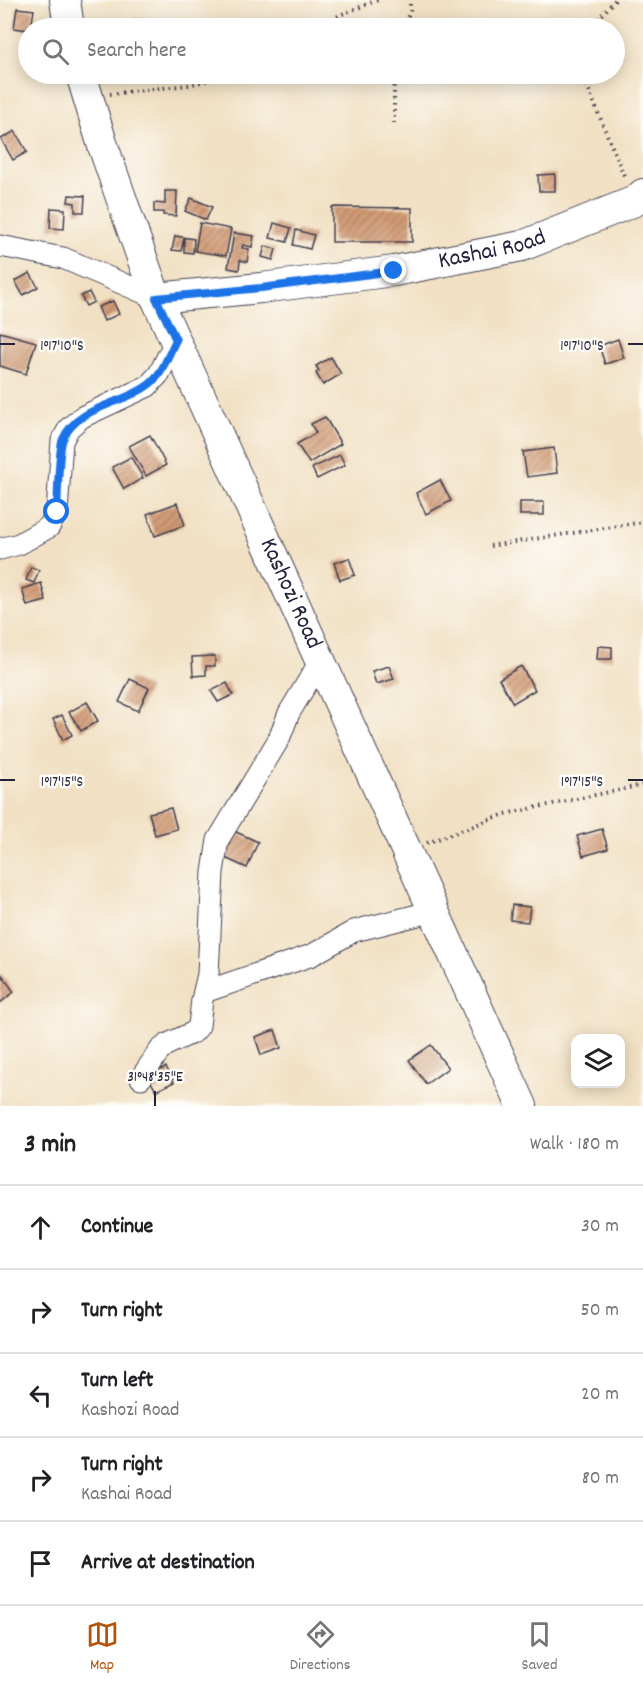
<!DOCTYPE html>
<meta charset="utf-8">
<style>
body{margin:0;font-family:Dekko,sans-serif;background:#f2f2f2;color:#202124}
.controls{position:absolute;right:18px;bottom:18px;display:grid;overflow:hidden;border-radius:12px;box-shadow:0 3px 15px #0003}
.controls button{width:54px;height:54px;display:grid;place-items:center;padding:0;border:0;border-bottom:2px solid #e0e0e0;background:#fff;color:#202124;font:30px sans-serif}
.stop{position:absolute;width:18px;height:18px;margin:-14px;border:4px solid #1a73e8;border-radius:50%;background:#fff}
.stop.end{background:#1a73e8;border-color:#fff;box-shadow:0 2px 6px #0008}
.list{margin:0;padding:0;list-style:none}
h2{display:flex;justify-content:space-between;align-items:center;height:78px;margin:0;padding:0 24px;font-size:26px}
h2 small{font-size:20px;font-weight:400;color:#757577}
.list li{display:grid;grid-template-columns:39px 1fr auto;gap:18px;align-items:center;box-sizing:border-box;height:84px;padding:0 24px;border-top:2px solid #e0e0e0}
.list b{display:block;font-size:22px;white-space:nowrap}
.list p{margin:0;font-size:20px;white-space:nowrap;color:#757577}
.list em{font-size:20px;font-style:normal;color:#757577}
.icon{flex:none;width:33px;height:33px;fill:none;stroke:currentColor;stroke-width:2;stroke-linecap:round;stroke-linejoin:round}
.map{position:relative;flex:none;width:643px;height:1106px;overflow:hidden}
.search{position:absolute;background:#fff;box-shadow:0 3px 15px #0003;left:18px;right:18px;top:18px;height:66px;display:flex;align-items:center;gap:15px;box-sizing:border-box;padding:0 21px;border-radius:33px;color:#757577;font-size:22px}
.sheet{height:498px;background:#fff}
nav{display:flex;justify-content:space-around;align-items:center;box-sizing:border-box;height:84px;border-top:2px solid #e0e0e0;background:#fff;font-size:16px;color:#757577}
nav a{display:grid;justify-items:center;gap:3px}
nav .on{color:#b45309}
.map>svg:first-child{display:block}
</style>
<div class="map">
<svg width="643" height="1106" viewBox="0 0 643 1106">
<defs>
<pattern id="building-hatch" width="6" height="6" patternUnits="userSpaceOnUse" patternTransform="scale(1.5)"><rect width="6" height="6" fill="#d19a73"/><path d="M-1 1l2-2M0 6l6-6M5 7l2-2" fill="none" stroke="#a97d60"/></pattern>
</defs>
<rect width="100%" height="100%" fill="#fdfcf7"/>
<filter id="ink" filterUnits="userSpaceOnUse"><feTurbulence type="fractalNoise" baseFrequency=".0167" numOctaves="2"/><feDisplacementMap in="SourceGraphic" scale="12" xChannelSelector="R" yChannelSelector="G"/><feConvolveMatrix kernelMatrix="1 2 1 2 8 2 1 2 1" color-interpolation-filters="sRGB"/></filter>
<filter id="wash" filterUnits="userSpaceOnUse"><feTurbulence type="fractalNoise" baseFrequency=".008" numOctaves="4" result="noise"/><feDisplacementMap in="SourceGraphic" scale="24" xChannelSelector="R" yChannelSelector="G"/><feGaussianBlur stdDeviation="1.35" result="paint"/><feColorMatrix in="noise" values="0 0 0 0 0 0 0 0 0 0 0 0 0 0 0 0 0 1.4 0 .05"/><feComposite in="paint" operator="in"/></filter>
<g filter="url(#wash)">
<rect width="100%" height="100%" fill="#f1e0c3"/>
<g id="blocks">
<g fill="url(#building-hatch)">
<path d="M17 8 34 10 31 28 28 30 14 28Z"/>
<path d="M142 19 143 28H117L116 23Z"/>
<path d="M15 131 27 152 13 160 1 139Z"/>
<path d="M555 174V191H539L538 175Z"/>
<path d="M165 191H177L176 216 163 215V212H154V203L165 204Z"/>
<path d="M69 195 85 196 84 212H75V203L68 202Z"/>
<path d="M191 198 212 207 206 220 185 211Z"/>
<path d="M332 207 412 208V242H332Z"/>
<path d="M51 208 65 209 64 229 50 228Z"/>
<path d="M200 223 231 229 226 256 195 251Z"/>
<path d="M274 223 291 228 287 242 270 238Z"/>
<path d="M296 230 314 235 310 249 293 245Z"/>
<path d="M234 233 254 236 252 247 243 245 242 248 249 249 247 262 240 260 239 270 228 268Z"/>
<path d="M175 236 194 239 193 253 184 252V238L181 251 172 250Z"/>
<path d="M265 246 276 249 273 260 262 257Z"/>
<path d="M30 273 38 287 23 295 15 281Z"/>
<path d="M89 292 94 302 86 306 81 296Z"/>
<path d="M113 301 119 314 104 321 98 307Z"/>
<path d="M0 332 36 342 26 374 0 366Z"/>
<path d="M618 339 624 358 605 364 599 346Z"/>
<path d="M331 357 341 374 323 385 316 373 319 371 316 366Z"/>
<path d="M325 417 341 444 309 463 297 444 316 433 311 424Z"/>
<path d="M150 435 166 465 146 476 129 446Z"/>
<path d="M554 448 557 473 527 477 523 452Z"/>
<path d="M340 455 345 465 317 479 312 468Z"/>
<path d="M131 457 143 478 124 489 112 467Z"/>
<path d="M440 480 451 501 426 514 416 493Z"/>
<rect x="520" y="502" width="24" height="13"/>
<path d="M177 503 185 525 155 536 147 514Z"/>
<path d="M349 558 355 575 340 580 334 563Z"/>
<path d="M31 567 39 570 34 583 26 580Z"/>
<path d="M41 583 46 601 27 606 22 589Z"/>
<path d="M598 646 612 647V659H597Z"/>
<path d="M215 656V666H206V675L193 676 192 657Z"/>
<path d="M389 666 394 679 376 684 372 671Z"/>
<path d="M521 666 535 690 513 703 499 679Z"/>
<path d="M130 679 149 688 138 711 119 702Z"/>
<path d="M227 683 233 695 218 702 211 691Z"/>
<path d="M87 702 98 721 81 731 69 712Z"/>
<path d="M62 715 72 735 63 740 53 719Z"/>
<path d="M171 808 177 829 155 835 149 813Z"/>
<path d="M602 829 608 849 583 856 577 836Z"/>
<path d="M234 831 258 842 247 868 223 857Z"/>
<path d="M512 905 530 907 528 922 510 920Z"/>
<path d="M0 972 14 992 0 1003Z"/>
<path d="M275 1030 281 1048 261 1055 255 1037Z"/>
<path d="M431 1045 448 1068 426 1084 409 1060Z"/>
<path d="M166 1067 174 1082 156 1091 148 1076Z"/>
</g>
</g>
</g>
<g filter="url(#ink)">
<use href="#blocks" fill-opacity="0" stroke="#413e4f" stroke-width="1.5"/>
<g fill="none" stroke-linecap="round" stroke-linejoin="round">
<g stroke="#413e4f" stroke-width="23">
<g id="street">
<path d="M0 246 63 258 156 298"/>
<path d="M0 549 19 544 49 527 57 512 62 441 69 428 82 417 148 386 159 374 176 340"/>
<path d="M204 992 312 955 354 931 434 911"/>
<path d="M141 1078 160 1050 168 1044 194 1032 199 1026 202 1000 208 974 213 872 218 840 279 739 289 713 321 660"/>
</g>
</g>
<g stroke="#413e4f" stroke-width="32">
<g id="secondary">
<path d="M65 0 69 28"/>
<path id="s1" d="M81 74 102 143 156 298 522 1106"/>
<path id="s2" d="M156 298 261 288 394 271 522 246 635 201 643 194"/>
</g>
</g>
<g stroke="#413e4f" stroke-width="4" stroke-dasharray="1.5 4.5" stroke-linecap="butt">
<path d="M316 28 342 14 378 0"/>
<path d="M403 28 410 11V0"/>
<path d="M590 28 615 0"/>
<path d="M394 74V123"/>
<path d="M582 74 625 178"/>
<path d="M110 94 188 85 236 74"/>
<path d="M490 546 643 522"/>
<path d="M427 843 505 814 643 785"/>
</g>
<use href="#street" stroke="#fff" stroke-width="21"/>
<use href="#secondary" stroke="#fff" stroke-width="30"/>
</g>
</g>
<g fill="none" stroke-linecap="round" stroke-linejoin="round" filter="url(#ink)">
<path stroke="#1a73e8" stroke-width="8" d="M57 512C58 497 58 450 63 439 78 406 121 405 147 386 162 376 168 355 176 340L156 298 261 288 394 271"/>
</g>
<path fill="none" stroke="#22223b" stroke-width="2" d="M0 344H15M628 344H643M0 780H15M628 780H643M155 1091V1106"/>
<g text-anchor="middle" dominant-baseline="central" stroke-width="5" stroke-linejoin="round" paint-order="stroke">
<g font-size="24" fill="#22223b" stroke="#fdfcf7">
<text stroke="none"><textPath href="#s2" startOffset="340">Kashai Road</textPath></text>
<text stroke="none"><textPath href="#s1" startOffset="561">Kashozi Road</textPath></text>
</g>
</g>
<g font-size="15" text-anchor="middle" fill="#22223b" stroke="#fdfcf7" stroke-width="5" stroke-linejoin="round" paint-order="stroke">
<text x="62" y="350">1°17'10"S</text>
<text x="582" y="350">1°17'10"S</text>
<text x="62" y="786">1°17'15"S</text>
<text x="582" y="786">1°17'15"S</text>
<text x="155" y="1081">31°48'35"E</text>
</g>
</svg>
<div class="controls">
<button><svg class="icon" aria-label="layers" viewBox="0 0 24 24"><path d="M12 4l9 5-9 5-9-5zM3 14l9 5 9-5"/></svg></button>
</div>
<div class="stop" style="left:57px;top:512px"></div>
<div class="stop end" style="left:394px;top:271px"></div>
<div class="search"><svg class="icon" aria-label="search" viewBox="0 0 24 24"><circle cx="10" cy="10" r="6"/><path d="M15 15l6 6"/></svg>Search here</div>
</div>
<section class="sheet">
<h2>3 min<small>Walk · 180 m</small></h2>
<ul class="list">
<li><svg class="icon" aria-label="ahead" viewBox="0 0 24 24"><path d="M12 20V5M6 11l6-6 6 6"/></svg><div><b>Continue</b></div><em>30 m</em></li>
<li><svg class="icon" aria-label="right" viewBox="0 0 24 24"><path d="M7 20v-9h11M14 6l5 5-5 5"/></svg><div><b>Turn right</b></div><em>50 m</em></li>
<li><svg class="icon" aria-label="left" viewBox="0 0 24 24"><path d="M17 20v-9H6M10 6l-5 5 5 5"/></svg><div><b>Turn left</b><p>Kashozi Road</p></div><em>20 m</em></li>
<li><svg class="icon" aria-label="right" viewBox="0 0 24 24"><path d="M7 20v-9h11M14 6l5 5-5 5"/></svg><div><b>Turn right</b><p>Kashai Road</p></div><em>80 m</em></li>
<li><svg class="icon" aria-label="arrive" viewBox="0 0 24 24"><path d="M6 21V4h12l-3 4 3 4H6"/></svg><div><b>Arrive at destination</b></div></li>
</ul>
</section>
<nav>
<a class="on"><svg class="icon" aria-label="map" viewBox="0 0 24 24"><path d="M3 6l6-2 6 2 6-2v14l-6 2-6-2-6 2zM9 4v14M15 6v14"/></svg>Map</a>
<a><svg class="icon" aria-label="directions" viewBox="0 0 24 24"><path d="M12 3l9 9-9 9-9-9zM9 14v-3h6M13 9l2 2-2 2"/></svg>Directions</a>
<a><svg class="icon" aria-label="saved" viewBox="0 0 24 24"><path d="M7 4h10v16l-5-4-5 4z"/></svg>Saved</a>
</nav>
